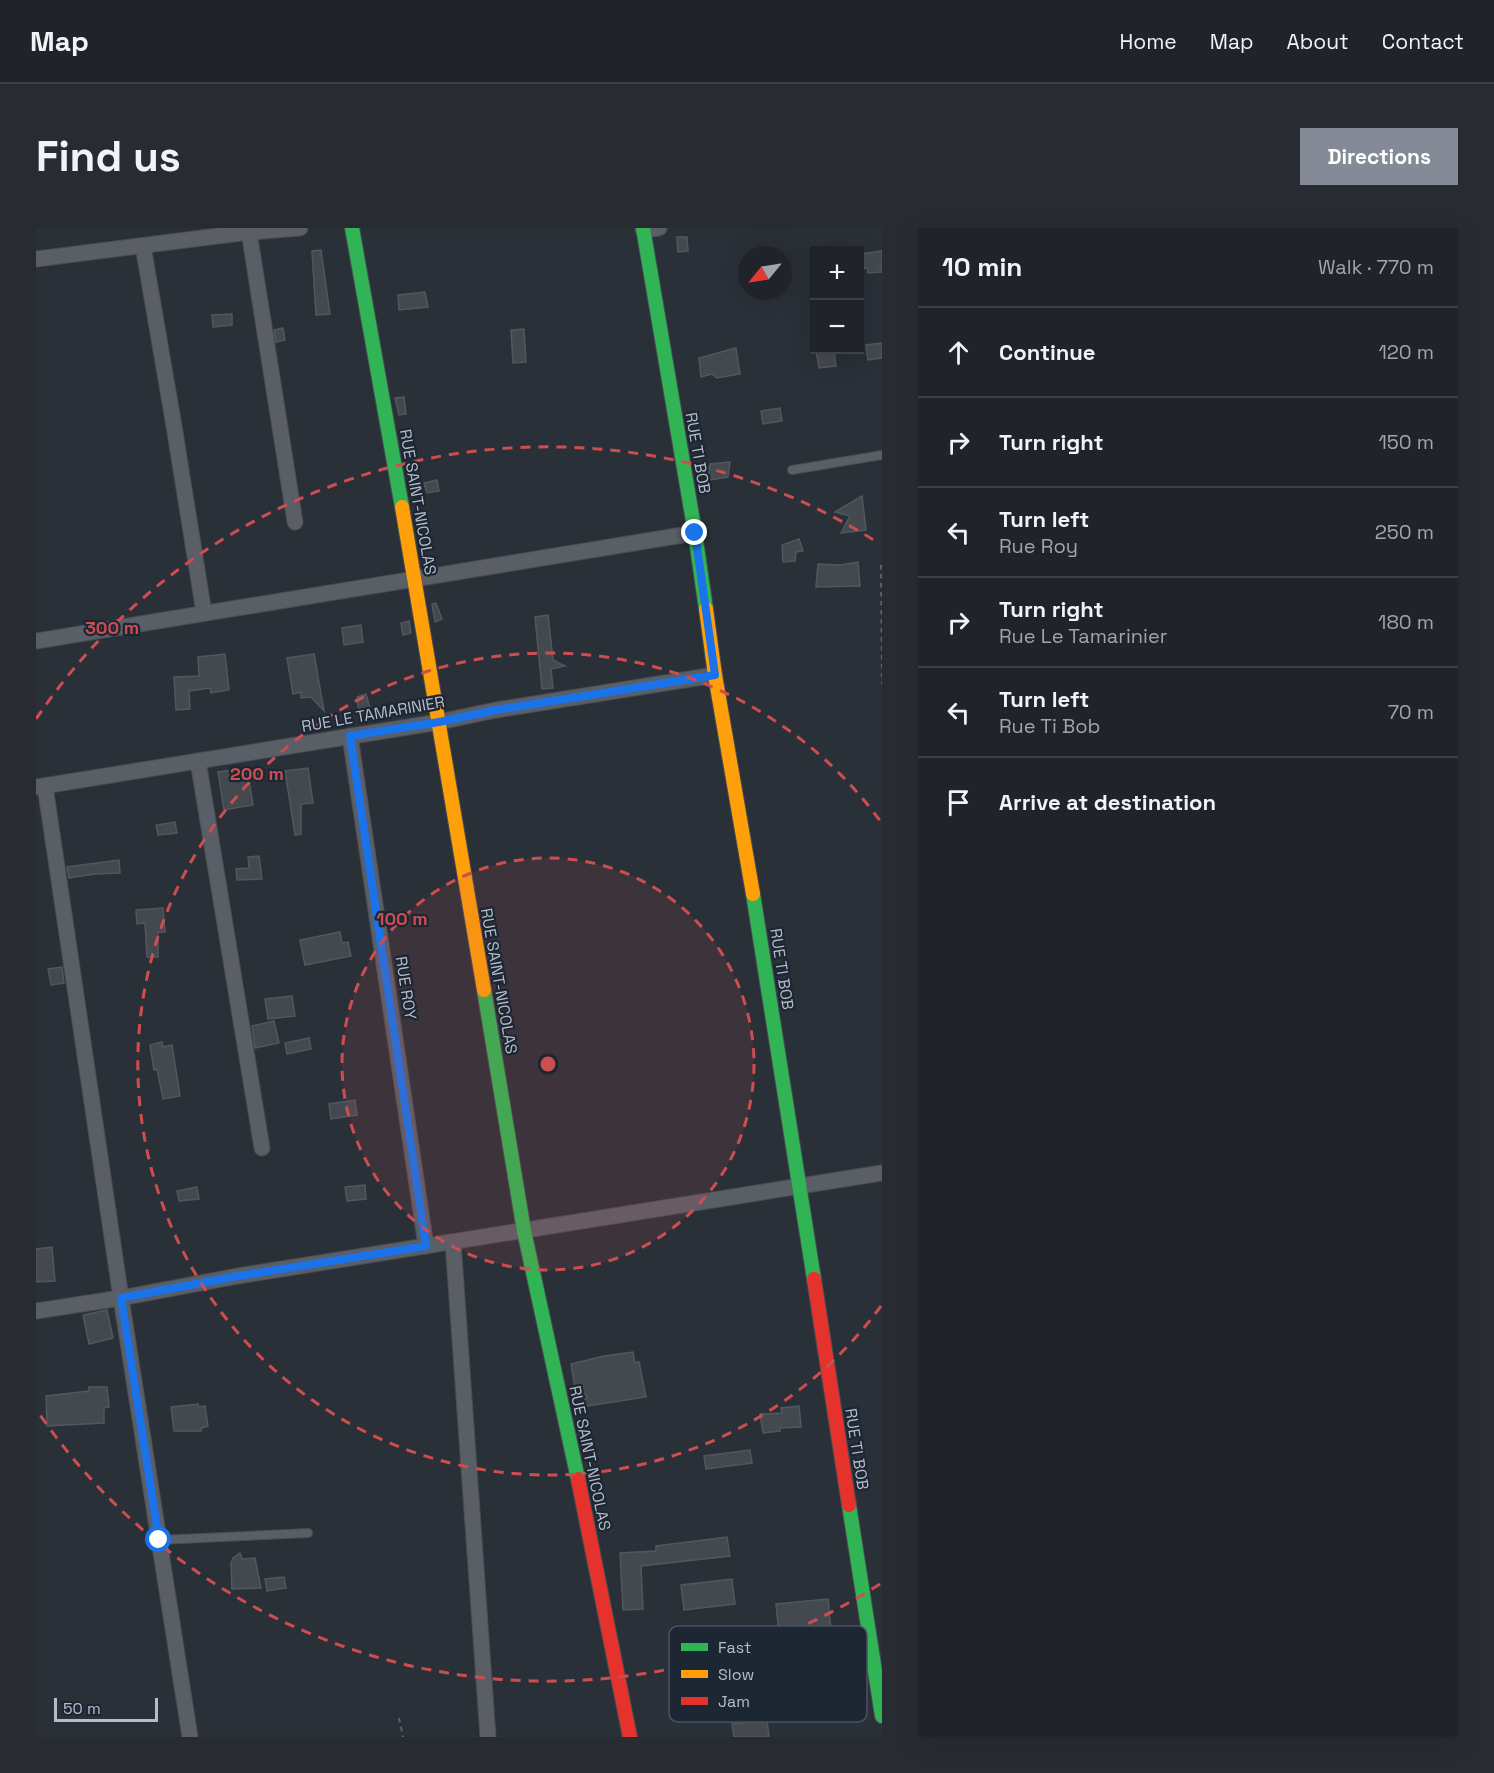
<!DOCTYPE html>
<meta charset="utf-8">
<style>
body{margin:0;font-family:"Space Grotesk",sans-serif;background:#282c32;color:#f1f3f6}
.controls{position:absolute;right:18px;top:18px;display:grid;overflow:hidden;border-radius:0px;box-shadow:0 6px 24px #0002}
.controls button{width:54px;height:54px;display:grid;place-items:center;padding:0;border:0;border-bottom:2px solid #3d4147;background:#20242a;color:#f1f3f6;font:30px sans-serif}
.compass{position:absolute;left:702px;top:18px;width:54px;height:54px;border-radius:50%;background:#20242a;box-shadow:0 6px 24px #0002;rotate:240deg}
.scale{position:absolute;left:18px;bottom:15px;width:104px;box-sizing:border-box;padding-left:6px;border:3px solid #b4bcc9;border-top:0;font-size:16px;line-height:21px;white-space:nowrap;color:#b4bcc9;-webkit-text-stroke:4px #1d2633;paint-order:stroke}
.stop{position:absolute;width:18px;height:18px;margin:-14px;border:4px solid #1a73e8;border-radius:50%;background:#fff}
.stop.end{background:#1a73e8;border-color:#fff;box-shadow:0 2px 6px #0008}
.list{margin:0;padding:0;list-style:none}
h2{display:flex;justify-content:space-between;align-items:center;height:78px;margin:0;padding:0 24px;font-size:26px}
h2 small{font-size:20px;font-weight:400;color:#a2a4a8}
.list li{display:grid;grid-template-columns:39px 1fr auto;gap:18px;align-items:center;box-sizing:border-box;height:90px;padding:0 24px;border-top:2px solid #3d4147}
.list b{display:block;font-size:22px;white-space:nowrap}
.list p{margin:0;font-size:20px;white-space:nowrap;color:#a2a4a8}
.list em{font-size:20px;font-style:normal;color:#a2a4a8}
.icon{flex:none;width:33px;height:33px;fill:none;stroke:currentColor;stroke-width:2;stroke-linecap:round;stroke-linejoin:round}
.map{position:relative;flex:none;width:846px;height:1509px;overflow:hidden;border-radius:0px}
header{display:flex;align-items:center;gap:36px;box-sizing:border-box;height:84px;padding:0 30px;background:#20242a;border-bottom:2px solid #3d4147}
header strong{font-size:28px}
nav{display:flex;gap:33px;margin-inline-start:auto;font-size:21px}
.intro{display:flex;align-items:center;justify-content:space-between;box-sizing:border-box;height:144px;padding:0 36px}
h1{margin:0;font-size:42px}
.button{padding:15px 27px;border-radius:0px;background:#848b96;color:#fff;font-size:21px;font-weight:700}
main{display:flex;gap:36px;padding:0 36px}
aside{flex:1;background:#20242a;border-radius:0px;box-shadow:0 6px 24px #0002}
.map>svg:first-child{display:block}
</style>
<header>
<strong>Map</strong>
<nav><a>Home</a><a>Map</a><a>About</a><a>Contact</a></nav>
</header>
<div class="intro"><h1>Find us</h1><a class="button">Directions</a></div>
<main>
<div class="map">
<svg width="846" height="1509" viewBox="0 0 846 1509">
<rect width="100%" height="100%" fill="#2a3038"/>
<g fill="#444950" stroke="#52575f" stroke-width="1.5">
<path d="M641 9H651L652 23 642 24Z"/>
<path d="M285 22 294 86 280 87 276 23Z"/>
<path d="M846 23V44L832 45 831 40 824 41V26Z"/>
<path d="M389 64 392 79 363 82 362 67Z"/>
<path d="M196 86V97L177 99 176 87Z"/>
<path d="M247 100 249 112 240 114 238 102Z"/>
<path d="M488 101 490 134 477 135 475 102Z"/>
<path d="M846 115V130L832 132 830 117Z"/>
<path d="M700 120 704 146 681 150 676 146 665 149 663 130Z"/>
<path d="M780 122H798L800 138 783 140Z"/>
<path d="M368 169 370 186 363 187 359 170Z"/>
<path d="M744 180 746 193 727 196 725 183Z"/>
<path d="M694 234 692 249 672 252 674 236Z"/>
<path d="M401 252 403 263 391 265 388 255Z"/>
<path d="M826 268 830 302 805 305 814 288 799 284Z"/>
<path d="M763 311 767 323 760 324 759 333 747 334 746 317Z"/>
<path d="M822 334 824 358 780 359 782 336 804 337Z"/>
<path d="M400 375 406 391 399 394 396 376Z"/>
<path d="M512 387 517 432 529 438 515 441 517 460 506 461 499 389Z"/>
<path d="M373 393 375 405 367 407 365 395Z"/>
<path d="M325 397 327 414 308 417 306 400Z"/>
<path d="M189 426 193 462 175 465 174 460 153 463 154 481 140 482 138 449 163 448 162 429Z"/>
<path d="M278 426 288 483 275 469 265 470V464L257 466 251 430Z"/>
<path d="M330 466 335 484 323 486 321 469Z"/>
<path d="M211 540 217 577 188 582 182 544Z"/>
<path d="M272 540 277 575 265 576V606L259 607 249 543Z"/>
<path d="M139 594 141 605 122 607 120 597Z"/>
<path d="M223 628 226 651 201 652 200 641 213 640 212 629Z"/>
<path d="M83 632 84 645 59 646 33 650 31 639Z"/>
<path d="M127 680 129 704H122V729H111L109 695 101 696 100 682Z"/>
<path d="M304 704 306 715 312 714 315 728 269 737 264 712Z"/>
<path d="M26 739 28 755 15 757 12 741Z"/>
<path d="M256 768 259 788 232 791 229 771Z"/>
<path d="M238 793 243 815 219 820 216 798Z"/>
<path d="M273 810 275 821 251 826 249 815Z"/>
<path d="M126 814 127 819 136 817 144 868 127 871 121 841 118 842 114 817Z"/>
<path d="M319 872 321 887 295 891 293 876Z"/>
<path d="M329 957 330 971 311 973 309 959Z"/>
<path d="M161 959 163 971 143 973 141 963Z"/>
<path d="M16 1019 19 1053 0 1054V1021Z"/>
<path d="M71 1082 77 1110 53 1116 47 1087Z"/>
<path d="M597 1124 599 1135 603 1134 610 1169 545 1179 551 1168 539 1160 535 1136 568 1128Z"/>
<path d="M53 1159H71L73 1179 68 1180V1195L11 1198 10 1168 53 1163Z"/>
<path d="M162 1176V1179L169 1178 172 1198 166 1200 165 1203H138L135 1179Z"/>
<path d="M763 1178 765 1199 744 1200V1203L727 1205 724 1186 746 1185 745 1180Z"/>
<path d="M714 1222 716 1235 670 1241 668 1228Z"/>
<path d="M691 1309 694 1328 605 1338 607 1381 587 1382 584 1325 620 1323V1318Z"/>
<path d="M204 1325 206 1331 219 1330 225 1360 196 1361 195 1335 197 1330Z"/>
<path d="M248 1349 250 1360 231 1363 229 1351Z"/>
<path d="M696 1351 699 1376 648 1382 645 1357Z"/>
<path d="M792 1371 795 1402 743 1406 740 1376Z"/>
<path d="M708 1492H731L733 1509H698L696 1496 708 1495Z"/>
</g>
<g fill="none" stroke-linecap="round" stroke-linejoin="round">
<g stroke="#484c53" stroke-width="10">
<g id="lane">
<path d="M756 242 846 227"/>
<path d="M123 1312 272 1305"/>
</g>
</g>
<g stroke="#484c53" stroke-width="17">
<g id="street">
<path d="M607 2 623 0"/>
<path d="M213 4 259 294"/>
<path d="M107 18 138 198 168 385"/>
<path d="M0 31 213 4 264 0"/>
<path d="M0 413 659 305"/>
<path d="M314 508 390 1018"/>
<path d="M162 533 226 920"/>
<path d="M9 558 85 1070 154 1509"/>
<path d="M1 559 403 494 460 482 679 447"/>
<path d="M417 1014 452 1509"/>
<path d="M0 1083 85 1070 202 1048 846 945"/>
</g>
</g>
<g stroke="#484c53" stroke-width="16">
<g id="fast">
<path d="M316 0 366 279"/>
<path d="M607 0 659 305 670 381"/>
<path d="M717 666 778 1051"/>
<path d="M448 762 488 1003 542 1251"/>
<path d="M813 1277 846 1488"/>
</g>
</g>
<g stroke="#484c53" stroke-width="16">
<g id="slow">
<path d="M366 279 448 762"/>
<path d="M670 381 679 447 717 666"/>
</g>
</g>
<g stroke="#484c53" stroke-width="16">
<g id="jam">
<path d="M778 1051 813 1277"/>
<path d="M542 1251 594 1509"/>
</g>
</g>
<g stroke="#5d636a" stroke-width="2" stroke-dasharray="4.5 4.5" stroke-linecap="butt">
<path d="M845 337 846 456"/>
<path d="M363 1490 367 1509"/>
</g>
<use href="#lane" stroke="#5a5e66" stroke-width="8"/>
<use href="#street" stroke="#5a5e66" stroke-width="15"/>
<use href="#fast" stroke="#30b455" stroke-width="14"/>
<use href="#slow" stroke="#ff9f0a" stroke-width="14"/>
<use href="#jam" stroke="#e5322d" stroke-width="14"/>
</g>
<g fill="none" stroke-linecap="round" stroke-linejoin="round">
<path stroke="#1a73e8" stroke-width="8" d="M123 1312 85 1070 202 1048 390 1018 314 508 403 494 460 482 679 447 659 305"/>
</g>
<circle cx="512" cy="836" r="206" fill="#ce4d50" fill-opacity=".12"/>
<g fill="none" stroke="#ce4d50" stroke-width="3" stroke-dasharray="10 8">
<circle cx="512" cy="836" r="206"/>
<path d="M845 1078A411 411 0 1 1 845 594"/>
<path d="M844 1356A617 617 0 0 1 0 1181M0 491A617 617 0 0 1 844 316"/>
</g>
<g text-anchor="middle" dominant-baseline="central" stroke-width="4.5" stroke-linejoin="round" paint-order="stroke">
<g font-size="16" fill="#b4bcc9" stroke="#1d2633">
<text transform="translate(662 225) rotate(80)">RUE TI BOB</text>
<text transform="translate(382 274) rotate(80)">RUE SAINT-NICOLAS</text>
<text transform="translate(337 486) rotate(-10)">RUE LE TAMARINIER</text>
<text transform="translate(746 741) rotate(81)">RUE TI BOB</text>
<text transform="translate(463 753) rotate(80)">RUE SAINT-NICOLAS</text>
<text transform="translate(370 760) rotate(81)">RUE ROY</text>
<text transform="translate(821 1221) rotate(81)">RUE TI BOB</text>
<text transform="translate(554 1230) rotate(78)">RUE SAINT-NICOLAS</text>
</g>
</g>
<rect x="633" y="1398" width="198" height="96" rx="9" fill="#1d2633" stroke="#4a5360" stroke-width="1.5"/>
<rect x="645" y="1415" width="27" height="8" fill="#30b455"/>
<rect x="645" y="1442" width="27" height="8" fill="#ff9f0a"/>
<rect x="645" y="1469" width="27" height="8" fill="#e5322d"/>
<g font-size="16" fill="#b4bcc9">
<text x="682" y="1425">Fast</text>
<text x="682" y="1452">Slow</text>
<text x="682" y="1479">Jam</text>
</g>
<circle cx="512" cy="836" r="9" fill="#ce4d50" stroke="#1d2633" stroke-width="3"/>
<g font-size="18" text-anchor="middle" font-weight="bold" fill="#ce4d50" stroke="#1d2633" stroke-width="4.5" stroke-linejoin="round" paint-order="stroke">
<text x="76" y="406">300 m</text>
<text x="221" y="552">200 m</text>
<text x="366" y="697">100 m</text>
</g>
</svg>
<div class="controls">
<button>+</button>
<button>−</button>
</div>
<svg class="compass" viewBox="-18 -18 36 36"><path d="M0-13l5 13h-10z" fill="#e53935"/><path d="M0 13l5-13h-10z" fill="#a2a4a8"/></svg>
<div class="scale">50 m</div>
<div class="stop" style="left:123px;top:1312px"></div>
<div class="stop end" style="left:659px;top:305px"></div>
</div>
<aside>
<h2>10 min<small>Walk · 770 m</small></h2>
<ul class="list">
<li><svg class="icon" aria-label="ahead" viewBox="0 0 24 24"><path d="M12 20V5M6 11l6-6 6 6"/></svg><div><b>Continue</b></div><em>120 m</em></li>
<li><svg class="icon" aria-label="right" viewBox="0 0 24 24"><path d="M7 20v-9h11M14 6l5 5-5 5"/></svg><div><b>Turn right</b></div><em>150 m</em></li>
<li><svg class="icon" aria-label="left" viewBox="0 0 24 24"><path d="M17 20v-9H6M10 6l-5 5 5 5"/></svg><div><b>Turn left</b><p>Rue Roy</p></div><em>250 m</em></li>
<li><svg class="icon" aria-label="right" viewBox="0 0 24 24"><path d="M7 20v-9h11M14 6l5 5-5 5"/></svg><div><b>Turn right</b><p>Rue Le Tamarinier</p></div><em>180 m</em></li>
<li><svg class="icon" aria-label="left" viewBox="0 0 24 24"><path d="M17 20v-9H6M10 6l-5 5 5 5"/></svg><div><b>Turn left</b><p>Rue Ti Bob</p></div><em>70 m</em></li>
<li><svg class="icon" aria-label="arrive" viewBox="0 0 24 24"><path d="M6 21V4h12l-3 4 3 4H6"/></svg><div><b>Arrive at destination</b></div></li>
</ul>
</aside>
</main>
